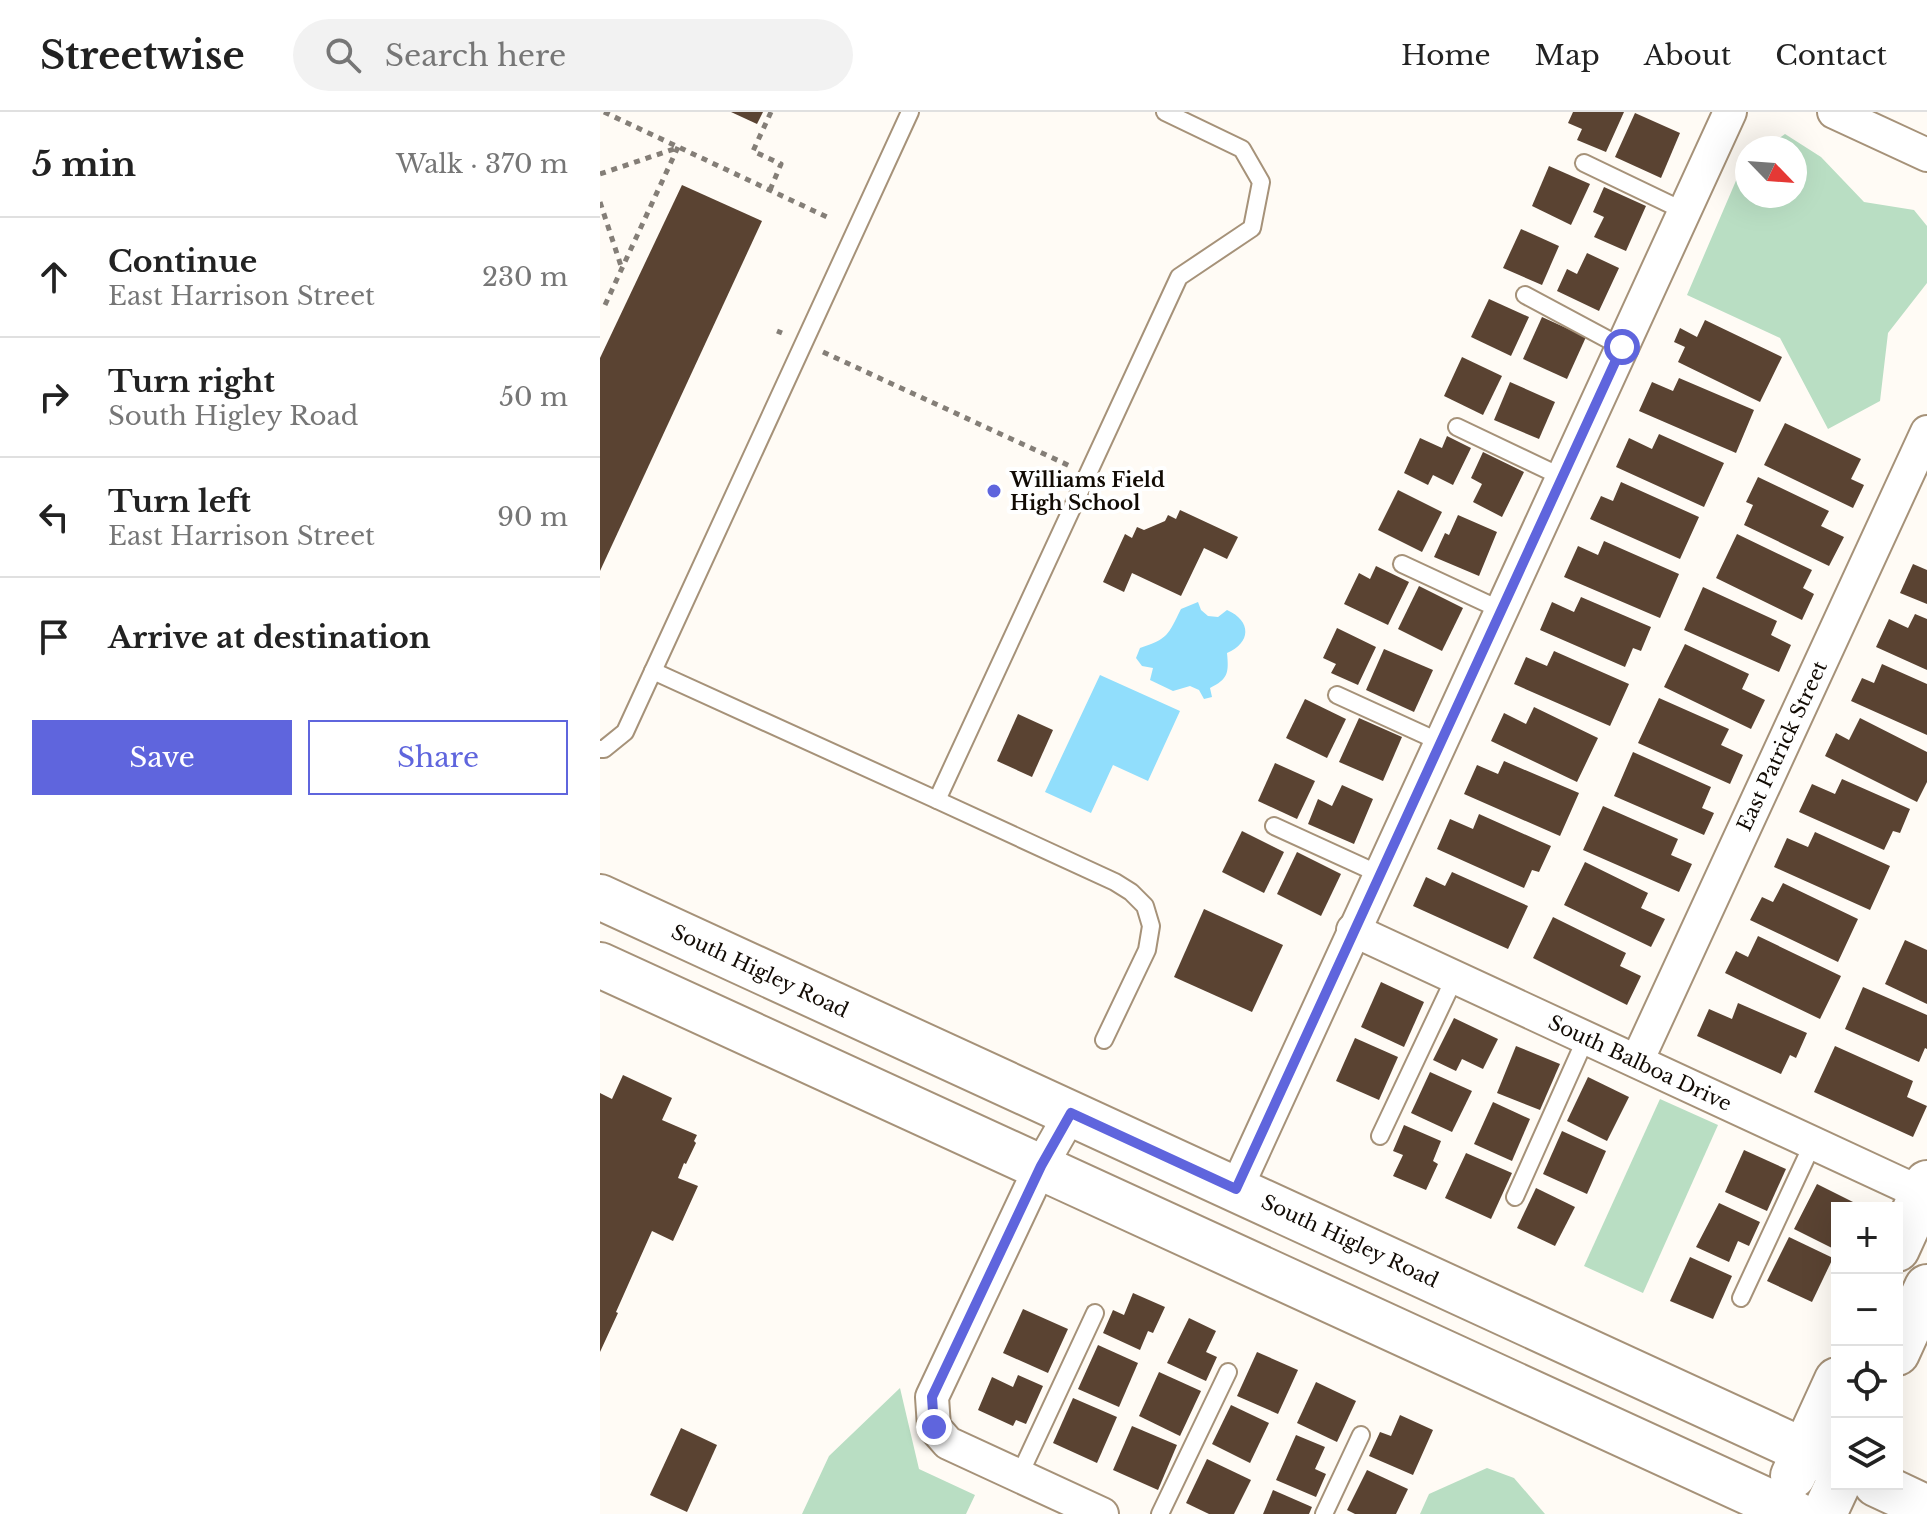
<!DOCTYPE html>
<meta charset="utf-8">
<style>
body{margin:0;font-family:"Libre Baskerville",serif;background:#f2f2f2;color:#222}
.controls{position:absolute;right:24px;bottom:24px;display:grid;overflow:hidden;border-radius:0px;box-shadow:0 8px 32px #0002}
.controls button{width:72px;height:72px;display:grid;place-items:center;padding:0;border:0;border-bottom:2px solid #e0e0e0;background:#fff;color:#222;font:40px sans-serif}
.compass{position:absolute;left:1135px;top:24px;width:72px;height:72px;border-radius:50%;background:#fff;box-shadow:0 8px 32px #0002;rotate:115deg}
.stop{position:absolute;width:24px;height:24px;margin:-18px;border:6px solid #5f65dd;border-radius:50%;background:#fff}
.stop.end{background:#5f65dd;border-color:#fff;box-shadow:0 2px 8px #0008}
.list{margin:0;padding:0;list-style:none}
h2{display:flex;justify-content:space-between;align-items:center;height:104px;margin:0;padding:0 32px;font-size:34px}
h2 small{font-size:26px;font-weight:400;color:#767676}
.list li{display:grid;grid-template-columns:52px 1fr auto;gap:24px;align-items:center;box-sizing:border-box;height:120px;padding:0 32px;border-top:2px solid #e0e0e0}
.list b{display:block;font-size:30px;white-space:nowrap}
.list p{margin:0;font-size:26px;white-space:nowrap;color:#767676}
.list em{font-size:26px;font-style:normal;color:#767676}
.actions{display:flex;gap:16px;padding:24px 32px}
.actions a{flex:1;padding:18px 0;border:2px solid #5f65dd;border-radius:0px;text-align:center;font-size:28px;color:#5f65dd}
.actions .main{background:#5f65dd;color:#fff}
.icon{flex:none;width:44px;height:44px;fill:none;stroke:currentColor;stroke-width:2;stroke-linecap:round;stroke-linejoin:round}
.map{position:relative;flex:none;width:1327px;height:1402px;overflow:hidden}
header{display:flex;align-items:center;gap:48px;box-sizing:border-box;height:112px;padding:0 40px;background:#fff;border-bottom:2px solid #e0e0e0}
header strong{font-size:38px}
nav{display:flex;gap:44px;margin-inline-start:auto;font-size:28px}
.search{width:560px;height:72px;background:#f2f2f2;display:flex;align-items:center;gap:20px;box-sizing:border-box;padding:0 28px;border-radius:44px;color:#767676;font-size:30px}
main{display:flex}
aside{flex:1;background:#fff}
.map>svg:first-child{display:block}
</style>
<header>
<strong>Streetwise</strong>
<div class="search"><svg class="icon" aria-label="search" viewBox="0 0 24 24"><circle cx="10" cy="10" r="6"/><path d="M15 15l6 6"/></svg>Search here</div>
<nav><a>Home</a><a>Map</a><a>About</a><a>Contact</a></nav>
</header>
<main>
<aside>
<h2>5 min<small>Walk · 370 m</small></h2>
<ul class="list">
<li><svg class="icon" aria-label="ahead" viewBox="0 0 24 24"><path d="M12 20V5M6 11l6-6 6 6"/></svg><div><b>Continue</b><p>East Harrison Street</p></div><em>230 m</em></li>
<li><svg class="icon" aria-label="right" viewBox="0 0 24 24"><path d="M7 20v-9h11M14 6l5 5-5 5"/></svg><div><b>Turn right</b><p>South Higley Road</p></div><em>50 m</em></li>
<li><svg class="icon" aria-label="left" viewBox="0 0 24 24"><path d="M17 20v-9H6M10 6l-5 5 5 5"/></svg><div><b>Turn left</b><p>East Harrison Street</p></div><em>90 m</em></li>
<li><svg class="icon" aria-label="arrive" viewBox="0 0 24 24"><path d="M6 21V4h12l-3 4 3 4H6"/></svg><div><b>Arrive at destination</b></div></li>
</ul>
<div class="actions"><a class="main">Save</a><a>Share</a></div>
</aside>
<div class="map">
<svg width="1327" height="1402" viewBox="0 0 1327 1402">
<rect width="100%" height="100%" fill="#fffbf5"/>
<g fill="#b9dec3">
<path d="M1185 22 1221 45 1264 90 1314 98 1327 114V171L1288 221 1280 289 1228 317 1180 226 1087 183 1144 50 1147 48V84H1195V36H1165Z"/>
<path d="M1060 987 1118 1013 1043 1181 984 1154Z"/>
<path d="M300 1276 319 1357 375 1383 366 1402H202L229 1344Z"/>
<path d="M887 1356 914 1366 945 1402H820L829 1382Z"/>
</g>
<g fill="#91defc">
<path d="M598 490 601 498 608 504 618 505 627 498C652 509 651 531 627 541 629 561 628 567 610 576L612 585 604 587 599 578 590 574 573 579 550 568 553 556 542 554 536 546 540 536C568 527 568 523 581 497Z"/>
<path d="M500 563 580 599 548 669 513 653 491 701 445 680Z"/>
</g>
<g fill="#5a4332">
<path d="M131 0H163L157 12Z"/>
<path d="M973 0H1024L1006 40 977 28 982 17 968 11Z"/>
<path d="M1035 1 1080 21 1061 66 1015 45Z"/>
<path d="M949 54 990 72 971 113 932 94Z"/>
<path d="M82 73 162 109 0 459V246Z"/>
<path d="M1004 75 1046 94 1026 139 994 125 1004 105 993 100Z"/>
<path d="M921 117 959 134 942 173 903 156Z"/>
<path d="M987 141 1019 156 999 199 957 179 967 157 977 162Z"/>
<path d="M889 187 929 205 911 244 871 225Z"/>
<path d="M942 205 986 225 967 267 923 247Z"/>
<path d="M1105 208 1182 245 1160 290 1078 250 1085 235 1074 230 1080 216 1097 225Z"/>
<path d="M862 245 902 264 883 303 844 284Z"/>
<path d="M1079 266 1154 298 1136 341 1039 299 1052 270 1073 279Z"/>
<path d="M910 270 955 290 939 327 894 308Z"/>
<path d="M1185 311 1261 347 1251 367 1264 373 1253 396 1164 353Z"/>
<path d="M1059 322 1124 351 1104 395 1016 355 1029 326 1052 337Z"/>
<path d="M847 324 871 336 853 373 833 363 828 373 804 361 820 326 842 336Z"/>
<path d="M883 340 924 360 902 405 873 390 882 372 871 366Z"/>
<path d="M1158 365 1229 399 1221 414 1244 425 1229 454 1144 413 1153 393 1146 390Z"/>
<path d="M1021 370 1099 405 1080 447 990 407 1001 384 1013 389Z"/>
<path d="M798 378 842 400 822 440 778 418Z"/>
<path d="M580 398 638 425 627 447 604 436 581 484 532 461 524 480 503 470 525 422 532 426 537 415 544 418 565 409 568 403 576 407Z"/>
<path d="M858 403 897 420 879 464 834 445 845 421 849 423Z"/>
<path d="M1137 422 1212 458 1203 476 1214 482 1202 508 1116 466Z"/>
<path d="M1004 429 1079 462 1060 506 964 465 978 434 998 443Z"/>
<path d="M1313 452 1327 458V492L1300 481Z"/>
<path d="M776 454 809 470 788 513 744 492 759 461 770 467Z"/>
<path d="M819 474 863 496 842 539 798 517Z"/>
<path d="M1103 475 1177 509 1171 523 1191 533 1179 560 1084 518Z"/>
<path d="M981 485 1051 515 1041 539 1033 536 1025 555 940 518 952 490 974 500Z"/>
<path d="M1315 502 1327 507V558L1276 535 1289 507 1308 516Z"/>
<path d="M737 516 776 535 758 573 731 561 736 552 723 546Z"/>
<path d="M1085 532 1149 562 1142 577 1165 588 1151 617 1064 575Z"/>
<path d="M784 537 833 558 814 600 766 578Z"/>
<path d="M954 539 1029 572 1010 614 914 572 926 545 947 554Z"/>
<path d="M1282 552 1327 572V623L1251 589 1262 566 1274 571Z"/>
<path d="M1059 586 1129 617 1121 633 1143 643 1130 672 1038 631Z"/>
<path d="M705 587 746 607 727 646 686 626Z"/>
<path d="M934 595 998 626 977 670 891 629 904 601 926 612Z"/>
<path d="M418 602 453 618 432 665 397 649Z"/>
<path d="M759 606 802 625 783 669 739 650Z"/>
<path d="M1260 606 1327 640V670L1317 690 1225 644 1236 621 1249 628Z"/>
<path d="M1033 640 1111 675 1102 696 1114 701 1104 723 1014 684Z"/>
<path d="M904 649 979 681 960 724 864 682 877 653 898 662Z"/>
<path d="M675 651 715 669 697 707 658 689Z"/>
<path d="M1242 667 1310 697 1300 721 1293 719 1284 738 1199 700 1212 672 1235 682Z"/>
<path d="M742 673 773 687 754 732 708 712 718 687 732 694Z"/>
<path d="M1003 694 1078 727 1071 743 1092 752 1079 780 983 738Z"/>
<path d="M879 702 951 734 939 760 932 758 924 776 837 737 850 707 873 717Z"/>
<path d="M642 719 684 740 664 781 622 760Z"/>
<path d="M1215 720 1290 754 1270 798 1174 755 1187 726 1208 735Z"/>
<path d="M697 740 741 762 721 804 677 782Z"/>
<path d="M985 750 1048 781 1041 796 1065 807 1051 835 964 793Z"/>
<path d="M852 760 928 794 908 837 813 794 826 765 845 774Z"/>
<path d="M1183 771 1258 807 1238 850 1150 808 1162 785 1173 790Z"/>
<path d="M604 797 683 833 652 900 574 865Z"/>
<path d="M953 805 1026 841 1020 854 1041 864 1027 893 933 846Z"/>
<path d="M1158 824 1241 864 1220 907 1125 861 1136 839 1148 845Z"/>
<path d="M1305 828 1327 838V892L1285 872Z"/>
<path d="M781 870 824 890 804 935 761 915Z"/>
<path d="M1263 875 1327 903V937L1325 936 1319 950 1245 917Z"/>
<path d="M1138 891 1207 921 1196 946 1190 943 1181 962 1097 924 1109 897 1132 907Z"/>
<path d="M854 906 898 927 883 957 862 947 856 959 833 948Z"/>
<path d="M755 926 798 945 779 988 736 969Z"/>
<path d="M916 934 960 952 940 998 897 981Z"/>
<path d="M1235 934 1313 969 1307 985 1327 994 1313 1025 1214 980Z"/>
<path d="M830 960 872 979 852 1020 811 1001Z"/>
<path d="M23 963 72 986 62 1008 97 1023 94 1029 96 1031 86 1052 84 1051 78 1066 98 1074 73 1129 52 1119 16 1200 18 1201 0 1240V981L12 987Z"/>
<path d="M988 965 1029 985 1007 1029 967 1009Z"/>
<path d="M893 990 930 1007 912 1049 874 1032Z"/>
<path d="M804 1013 841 1029 833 1049 838 1052 826 1078 793 1064 803 1043 793 1039Z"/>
<path d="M962 1019 1006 1039 987 1082 943 1062Z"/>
<path d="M1144 1038 1186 1057 1167 1099 1125 1080Z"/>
<path d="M866 1041 912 1061 891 1107 845 1086Z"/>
<path d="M1217 1072 1255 1091 1252 1096H1237V1126L1232 1136 1194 1117Z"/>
<path d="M936 1076 975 1095 955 1134 917 1116Z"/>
<path d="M1119 1091 1160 1110 1149 1134 1138 1129 1129 1150 1096 1135Z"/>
<path d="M1189 1125 1233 1146 1212 1190 1167 1169Z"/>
<path d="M1090 1145 1132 1164 1113 1207 1070 1189Z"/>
<path d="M533 1181 565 1195 553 1221 548 1219 540 1238 503 1221 513 1198 524 1203Z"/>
<path d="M423 1197 468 1217 448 1261 403 1241Z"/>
<path d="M589 1206 616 1219 606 1240 617 1245 606 1269 567 1251Z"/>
<path d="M498 1233 538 1251 519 1295 478 1277Z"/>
<path d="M657 1240 698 1258 678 1302 637 1284Z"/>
<path d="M559 1260 601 1279 580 1324 539 1304Z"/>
<path d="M418 1263 443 1274 426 1312 416 1308 413 1314 378 1298 392 1265 413 1275Z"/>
<path d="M716 1270 756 1289 737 1330 697 1311Z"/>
<path d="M473 1286 517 1305 497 1351 453 1331Z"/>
<path d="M631 1293 669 1311 650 1351 612 1332Z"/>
<path d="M800 1303 833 1318 813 1363 769 1344 780 1320 791 1324Z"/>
<path d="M532 1314 577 1333 558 1378 513 1358Z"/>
<path d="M81 1316 117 1333 87 1400 50 1383Z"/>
<path d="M696 1323 725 1335 715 1357 726 1362 716 1385 676 1368Z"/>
<path d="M607 1347 651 1368 634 1402H609L586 1391Z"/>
<path d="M767 1358 808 1377 796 1402H755L747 1398Z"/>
<path d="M673 1378 712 1395 709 1402H663Z"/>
</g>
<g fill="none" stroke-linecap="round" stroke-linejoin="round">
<g stroke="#a69279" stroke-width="20">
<g id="lane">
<path d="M984 51 1084 99"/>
<path d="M925 183 1022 235"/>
<path d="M857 315 962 365"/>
<path d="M802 452 901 498"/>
<path d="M53 559 337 688 579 165 652 116 661 70 642 37 565 0"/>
<path d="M737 583 840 630"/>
<path d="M0 637H4L25 620 310 0"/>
<path d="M337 688 515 770 531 780 545 794 551 814 547 838 504 928"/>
<path d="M674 714 779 762"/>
<path d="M780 1024 855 865"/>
<path d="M915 1085 986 926"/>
<path d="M1141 1186 1213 1031"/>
<path d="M419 1364 495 1201"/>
<path d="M560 1402 628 1260"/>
<path d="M724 1402 761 1323"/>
</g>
</g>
<g stroke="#a69279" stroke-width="36">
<g id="street">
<path d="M1234 0 1327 43"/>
<path d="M753 818 1327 1084"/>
<path d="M1037 949 1327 320"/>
<path d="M471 1001 441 1054 332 1285 334 1315 348 1331 502 1402"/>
<path d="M636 1077 1130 0"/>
</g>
</g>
<g stroke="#a69279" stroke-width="48">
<g id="secondary">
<path d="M0 785 1237 1354"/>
<path d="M0 853 1196 1402"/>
<path d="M1297 1137 1327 1071"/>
<path d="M1297 1241 1327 1175"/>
<path d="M1193 1364 1237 1268"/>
<path d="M1276 1372 1327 1396"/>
<path d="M1224 1402 1238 1372"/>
</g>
</g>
<g stroke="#847e77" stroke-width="5" stroke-dasharray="6 6" stroke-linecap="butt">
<path d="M4 0 229 106"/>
<path d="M0 62 77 36"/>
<path d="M170 78 181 52 153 39 171 0"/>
<path d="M0 90 22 157"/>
<path d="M5 193 78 35"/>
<path d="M177 219 182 221"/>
<path d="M223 240 470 354"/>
</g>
<use href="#lane" stroke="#fff" stroke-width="16"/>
<use href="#street" stroke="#fff" stroke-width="32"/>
<use href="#secondary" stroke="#fff" stroke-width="44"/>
</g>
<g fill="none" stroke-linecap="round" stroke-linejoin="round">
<path stroke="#5f65dd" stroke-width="10" d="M334 1315 332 1285 441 1054 471 1001 636 1077 1022 235"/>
</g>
<circle fill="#5f65dd" stroke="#fff" stroke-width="3" cx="394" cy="379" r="8"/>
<g text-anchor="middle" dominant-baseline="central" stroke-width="8" stroke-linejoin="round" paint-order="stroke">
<g font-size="20" font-weight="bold" fill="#120b04" stroke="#fff" text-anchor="start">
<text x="410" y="368">Williams Field<tspan x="410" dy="23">High School</tspan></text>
</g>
<g font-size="20" fill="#120b04" stroke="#fff">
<text transform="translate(1182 634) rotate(-65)">East Patrick Street</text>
<text transform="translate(160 859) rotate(25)">South Higley Road</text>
<text transform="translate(1040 951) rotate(25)">South Balboa Drive</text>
<text transform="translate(750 1129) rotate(25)">South Higley Road</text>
</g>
</g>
</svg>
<div class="controls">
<button>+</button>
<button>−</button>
<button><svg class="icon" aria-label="locate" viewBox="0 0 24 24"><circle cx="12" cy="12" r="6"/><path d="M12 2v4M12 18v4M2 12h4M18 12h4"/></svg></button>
<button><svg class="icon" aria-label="layers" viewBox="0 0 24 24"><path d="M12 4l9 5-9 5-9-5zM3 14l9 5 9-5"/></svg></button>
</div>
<svg class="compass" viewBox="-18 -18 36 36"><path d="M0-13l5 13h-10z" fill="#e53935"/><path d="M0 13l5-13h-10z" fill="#767676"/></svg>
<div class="stop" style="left:1022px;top:235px"></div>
<div class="stop end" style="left:334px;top:1315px"></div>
</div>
</main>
